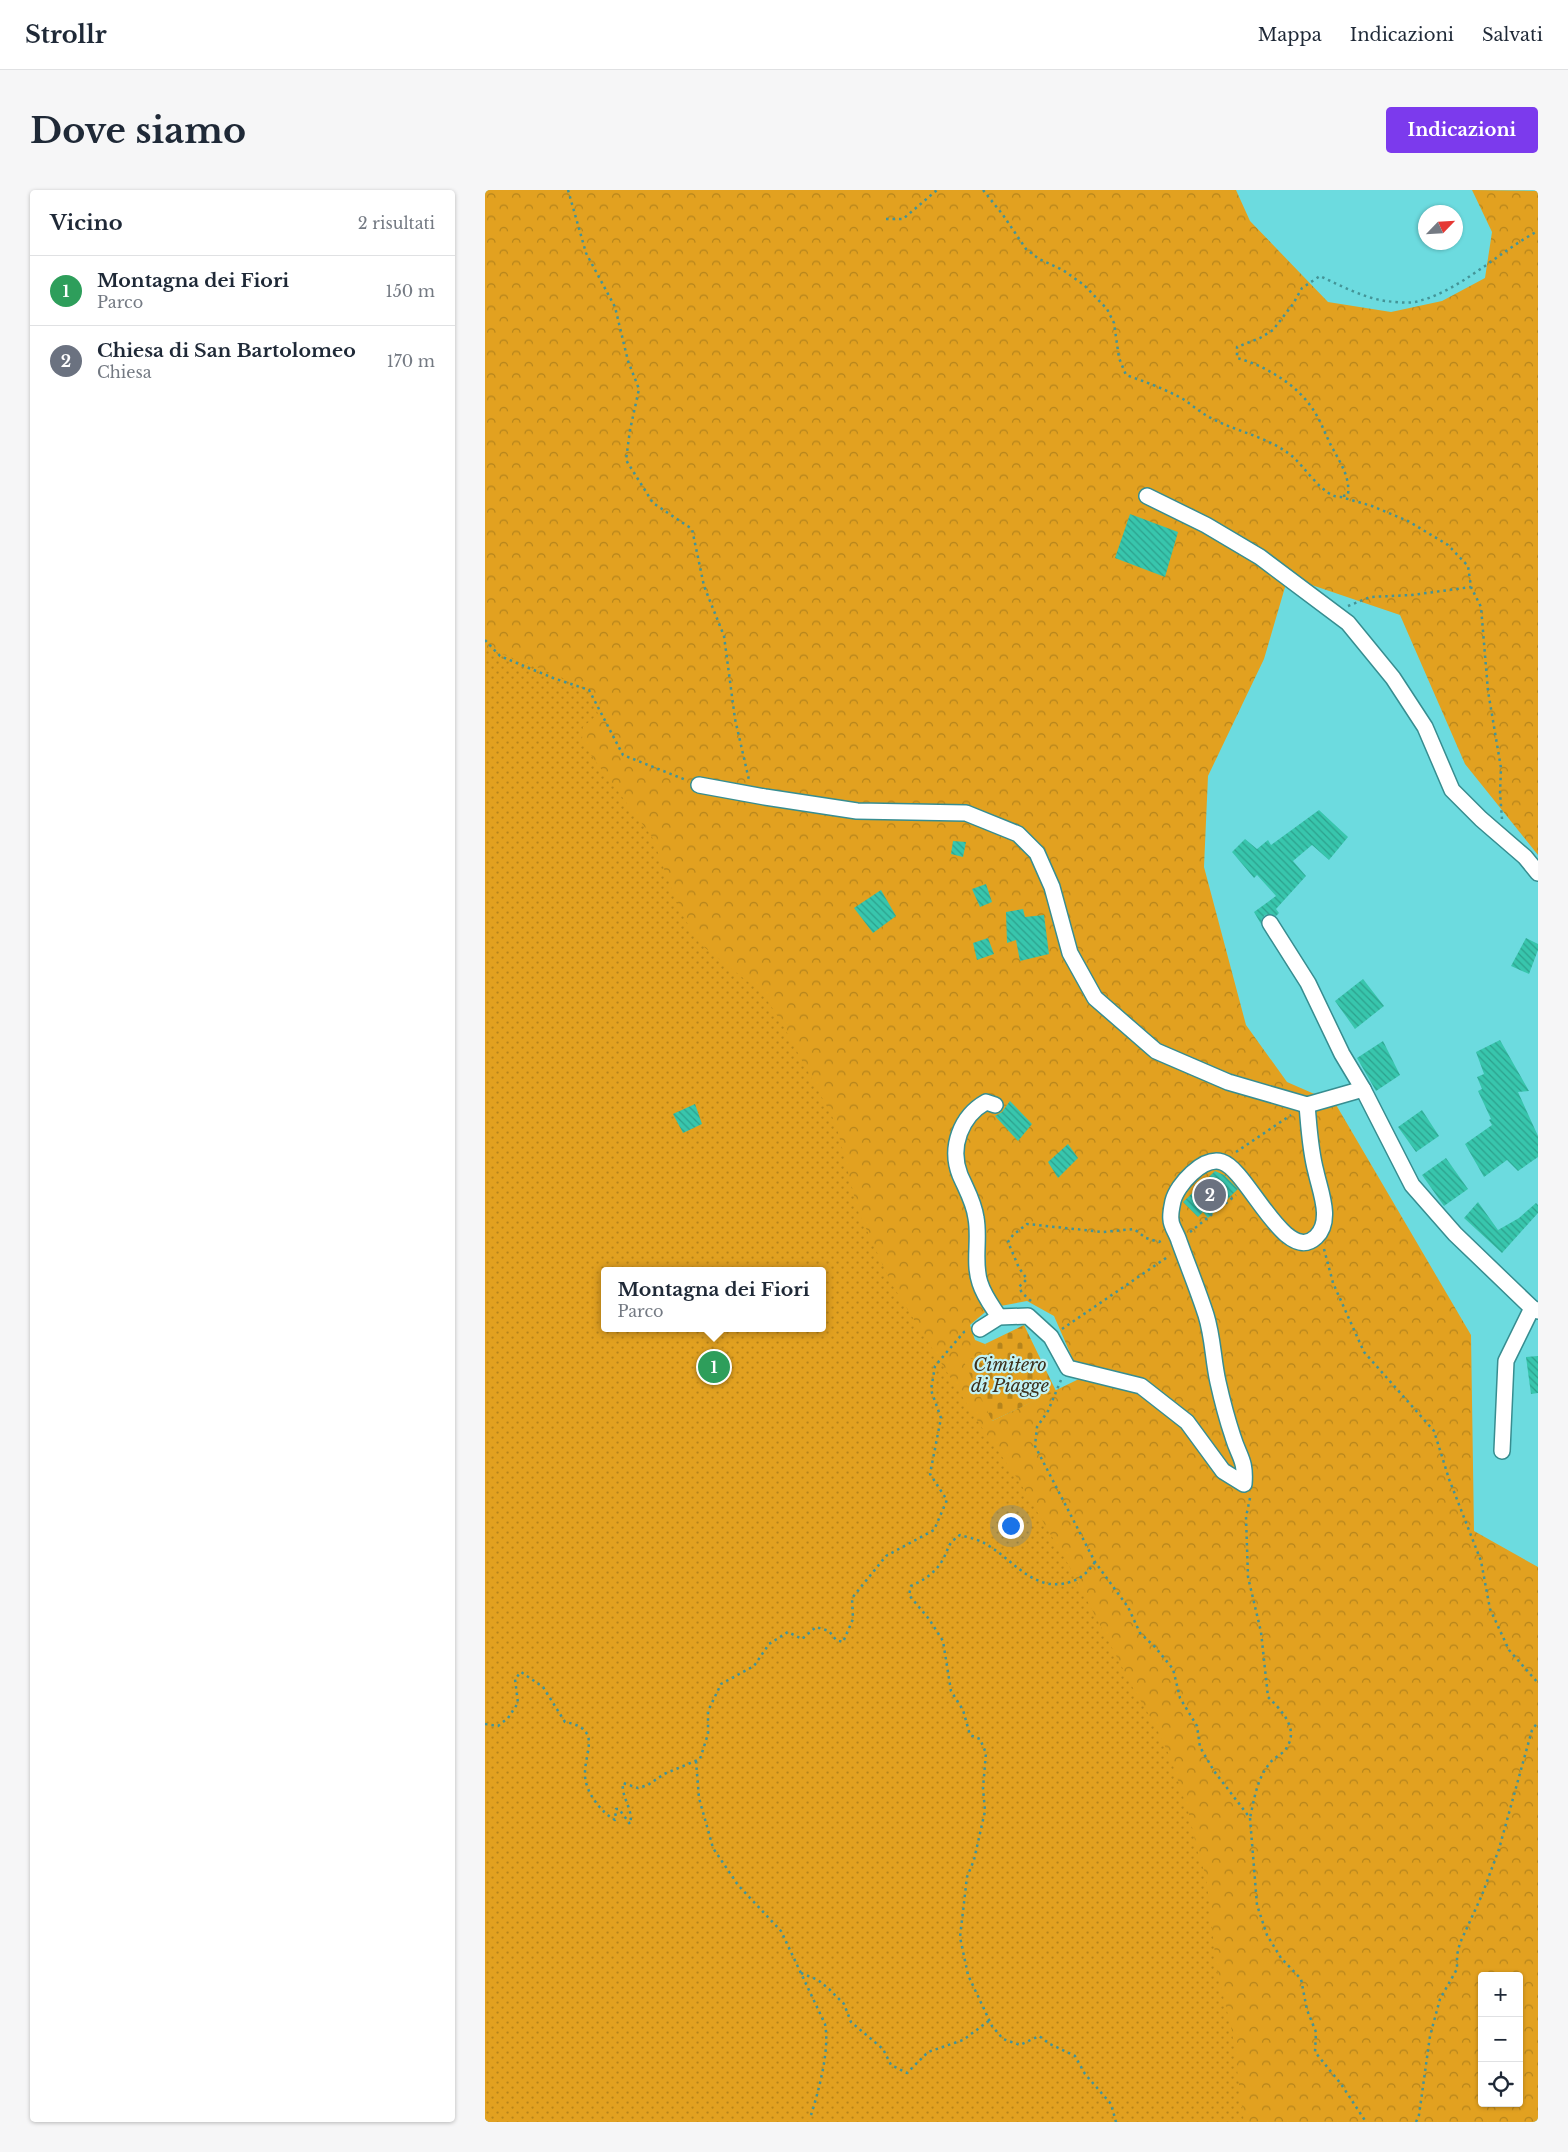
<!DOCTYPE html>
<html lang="it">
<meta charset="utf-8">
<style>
body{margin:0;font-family:"Libre Baskerville",serif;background:#f6f6f7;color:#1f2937}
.controls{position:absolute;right:15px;bottom:15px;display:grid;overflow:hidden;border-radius:5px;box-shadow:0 1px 4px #0004}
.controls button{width:45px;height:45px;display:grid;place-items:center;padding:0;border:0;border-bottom:1px solid #e0e1e3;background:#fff;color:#1f2937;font:25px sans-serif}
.compass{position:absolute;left:933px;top:15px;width:45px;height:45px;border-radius:50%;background:#fff;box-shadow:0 1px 4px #0004;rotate:65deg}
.you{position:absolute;left:525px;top:1335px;width:18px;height:18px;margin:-12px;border:4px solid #fff;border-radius:50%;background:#1a73e8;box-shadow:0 0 0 8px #1a73e833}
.badge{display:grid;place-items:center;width:32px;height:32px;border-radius:50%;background:#7c3aed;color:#fff;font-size:16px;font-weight:700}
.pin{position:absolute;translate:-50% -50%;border:2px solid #fff;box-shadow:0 1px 5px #0006}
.popup{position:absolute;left:116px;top:1077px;width:225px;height:65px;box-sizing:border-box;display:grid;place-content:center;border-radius:5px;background:#fff;filter:drop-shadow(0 1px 4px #0005);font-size:16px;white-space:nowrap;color:#747a83}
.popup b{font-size:19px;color:#1f2937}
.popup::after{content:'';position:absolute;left:50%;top:100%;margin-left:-10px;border:10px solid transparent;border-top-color:#fff}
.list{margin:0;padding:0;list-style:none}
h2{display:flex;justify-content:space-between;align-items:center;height:65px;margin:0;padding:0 20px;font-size:21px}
h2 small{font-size:16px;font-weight:400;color:#747a83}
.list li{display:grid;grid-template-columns:32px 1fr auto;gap:15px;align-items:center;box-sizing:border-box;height:70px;padding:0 20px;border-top:1px solid #e0e1e3}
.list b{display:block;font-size:19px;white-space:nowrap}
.list p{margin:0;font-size:16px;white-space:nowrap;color:#747a83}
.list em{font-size:16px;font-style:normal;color:#747a83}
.icon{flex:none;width:28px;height:28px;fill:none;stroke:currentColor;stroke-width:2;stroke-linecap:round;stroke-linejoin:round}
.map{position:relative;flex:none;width:1053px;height:1932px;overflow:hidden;border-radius:5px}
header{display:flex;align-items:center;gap:30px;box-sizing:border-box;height:70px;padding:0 25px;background:#fff;border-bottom:1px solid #e0e1e3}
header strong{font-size:24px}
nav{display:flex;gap:28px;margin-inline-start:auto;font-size:18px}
.intro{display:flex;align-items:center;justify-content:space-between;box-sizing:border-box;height:120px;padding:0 30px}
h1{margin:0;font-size:35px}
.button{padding:12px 22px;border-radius:5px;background:#7c3aed;color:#fff;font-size:18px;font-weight:700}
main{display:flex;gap:30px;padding:0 30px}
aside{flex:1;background:#fff;border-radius:5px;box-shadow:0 1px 4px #0004}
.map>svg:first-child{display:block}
</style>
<header>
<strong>Strollr</strong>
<nav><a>Mappa</a><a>Indicazioni</a><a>Salvati</a></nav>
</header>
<div class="intro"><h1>Dove siamo</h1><a class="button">Indicazioni</a></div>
<main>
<aside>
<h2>Vicino<small>2 risultati</small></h2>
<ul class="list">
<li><span class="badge" style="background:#2e9e5b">1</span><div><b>Montagna dei Fiori</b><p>Parco</p></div><em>150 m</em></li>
<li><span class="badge" style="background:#6b7280">2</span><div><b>Chiesa di San Bartolomeo</b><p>Chiesa</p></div><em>170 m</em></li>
</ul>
</aside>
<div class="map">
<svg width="1053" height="1932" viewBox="0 0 1053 1932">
<defs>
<pattern id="forest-crowns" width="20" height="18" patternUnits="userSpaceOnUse" patternTransform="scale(1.25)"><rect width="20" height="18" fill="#e2a120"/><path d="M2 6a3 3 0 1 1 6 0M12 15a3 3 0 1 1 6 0" fill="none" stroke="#b5841c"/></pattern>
<pattern id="cemetery-stones" width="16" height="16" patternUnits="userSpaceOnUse" patternTransform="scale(1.25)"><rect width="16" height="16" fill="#e2a120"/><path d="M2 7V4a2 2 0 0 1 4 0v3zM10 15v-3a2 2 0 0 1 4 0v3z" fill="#b5841c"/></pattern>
<pattern id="park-dots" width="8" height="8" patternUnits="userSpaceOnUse" patternTransform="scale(1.25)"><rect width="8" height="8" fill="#e2a120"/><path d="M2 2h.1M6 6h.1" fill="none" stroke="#b5841c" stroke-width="1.8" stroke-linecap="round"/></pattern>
<pattern id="building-back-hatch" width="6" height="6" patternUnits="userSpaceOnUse" patternTransform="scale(1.25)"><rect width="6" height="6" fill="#38c6ad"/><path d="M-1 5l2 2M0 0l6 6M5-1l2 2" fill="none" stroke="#2da18d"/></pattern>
</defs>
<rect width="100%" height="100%" fill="#6cdbdf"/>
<path fill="url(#forest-crowns)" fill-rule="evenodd" d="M0 0H751L765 31 843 112 906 122 957 111 1000 88 1007 42 987 0 1053 1V665L980 574 915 425 803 387 779 469 723 586 719 677 761 835 802 892 850 913 986 1145 989 1341 1053 1377V1932H0ZM120 1081H338V1138H120ZM542 1111 569 1126 596 1188 507 1231 503 1161 500 1154 490 1150 485 1135 505 1118ZM997 1786H1034V1913H997Z"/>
<path fill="url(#cemetery-stones)" d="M539 1135 571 1201 507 1231 479 1172 502 1161 500 1154Z"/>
<path fill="url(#park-dots)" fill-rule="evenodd" d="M0 458 44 474 102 498 113 524 98 537 97 549 105 564 167 647 195 721 214 753 272 799 284 813 295 830 347 926 353 942 373 1021 406 1093 499 1241 534 1291 583 1374 648 1498 670 1535 686 1569 704 1624 713 1663 721 1686 732 1781 747 1841 759 1932H0ZM120 1081H338V1138H120Z"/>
<g fill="url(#building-back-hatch)">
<path d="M645 324 693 342 680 387 630 368Z"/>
<path d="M834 620 863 647 844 670 827 655 808 671 821 686 791 719 794 723 791 726 785 724 780 725 777 729 776 734 769 722 791 706 772 685 769 688 747 662 760 649 772 659 783 650 786 655Z"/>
<path d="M468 651 481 652 478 667 466 664Z"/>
<path d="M501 694 507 712 495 717 487 699Z"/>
<path d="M396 700 411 726 388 743 369 718Z"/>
<path d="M538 719 540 727 559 725 564 764 535 771 531 750 522 753 521 722Z"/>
<path d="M503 748 509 764 492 770 488 753Z"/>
<path d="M1041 748 1053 754V760L1044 784 1026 776Z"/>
<path d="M878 789 899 816 870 839 850 811Z"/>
<path d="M1015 850 1044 901 1033 902 1053 946V967L1033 981 1022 970 999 987 980 954 1007 935 1004 930 1006 929 993 901 997 899 992 887 999 884 991 862Z"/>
<path d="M898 851 915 885 891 901 872 868Z"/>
<path d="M525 911 547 934 533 951 510 926 517 922Z"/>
<path d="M210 914 217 934 198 943 188 924Z"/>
<path d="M937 920 954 946 931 962 913 937Z"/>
<path d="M583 954 593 968 573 988 563 972Z"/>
<path d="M961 968 983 999 959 1016 937 985Z"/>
<path d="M730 981 739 985 753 999 723 1028 718 1022 713 1027 698 1012Z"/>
<path d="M993 1012 1013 1040 1034 1028 1051 1013 1053 1015V1023L1017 1063 979 1028Z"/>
<path d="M1053 1166V1203L1046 1204 1041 1167Z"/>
</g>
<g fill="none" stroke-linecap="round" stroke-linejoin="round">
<g stroke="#378d90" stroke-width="18">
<g id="minor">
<path d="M662 306 721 335 775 367 863 433 908 488 940 537 967 600 996 629 1040 667 1053 683"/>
<path d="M214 595 280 607 372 621 481 623 533 644 552 663 567 697 585 763 610 808 671 861 743 892 822 915 878 899"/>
<path d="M785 733 823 793 857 864 878 899 927 995 970 1044 1047 1118 1053 1121"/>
<path d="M510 915 501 912C476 926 464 957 475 985 481 999 489 1012 491 1028 495 1049 488 1073 495 1093 499 1106 507 1116 514 1127"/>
<path d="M495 1139 514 1127 543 1126 566 1147 583 1178 656 1196 702 1232 738 1281 759 1294C761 1270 754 1267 748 1247 742 1229 737 1210 733 1192 728 1170 728 1147 721 1125 713 1100 703 1076 694 1051 692 1044 686 1036 686 1030 685 1024 687 1016 688 1011 692 995 718 966 737 972 763 980 800 1076 831 1047 848 1031 835 1001 831 982 825 960 824 937 822 915"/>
<path d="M1017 1261 1021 1171 1047 1118"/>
</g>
</g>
<g stroke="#449497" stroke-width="2.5" stroke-dasharray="2.5 4" stroke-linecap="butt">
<path d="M83 0 101 63 130 117 143 171 154 199 145 240 141 270 168 313 207 339 219 396 239 446 250 529 264 590"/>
<path d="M498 0 518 25 541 59 554 69 578 80 599 95 622 119 629 133 634 168 641 185C661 192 680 199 698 209 707 215 715 222 724 227 751 242 782 246 807 266 819 276 840 309 856 307L887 316 923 331 963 355 983 376 986 397 996 417 1003 501 1016 578 1015 603 1017 629"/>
<path d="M401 29H418L452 0"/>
<path d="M858 306 863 305C865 287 856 274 848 259 841 247 837 233 829 221 813 195 781 176 752 168V157L775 148 788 140 808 114 817 98 835 86C856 96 877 107 900 111 911 112 924 114 934 111 976 100 1015 61 1053 41"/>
<path d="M863 416 885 407 927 405 986 397"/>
<path d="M0 450 15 466 68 488 104 500 138 565 201 590"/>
<path d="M751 962 806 925"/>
<path d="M705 1042 751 1005"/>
<path d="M839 1059 848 1093 879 1162 949 1241 964 1289 996 1371 1005 1419 1024 1460 1053 1493"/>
<path d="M546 1111 537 1103 534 1097 542 1089 534 1078 523 1052 528 1045 542 1034 618 1042 649 1039 661 1048 674 1052 677 1050"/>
<path d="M577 1139 684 1066"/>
<path d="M576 1190 563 1221 552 1237 550 1256 610 1372 643 1417 655 1443 670 1457 688 1479 695 1508 712 1536 715 1557 729 1581 765 1628 772 1715 782 1745 796 1768 816 1789 822 1820 831 1842 830 1862 856 1894 881 1932"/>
<path d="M765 1308 761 1327 763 1387 776 1442 783 1507C796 1520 814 1538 802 1557 799 1564 789 1567 785 1573 772 1588 769 1610 765 1628"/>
<path d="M610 1372C601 1385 592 1392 576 1394 544 1398 524 1365 497 1352 491 1349 482 1347 475 1345 461 1355 465 1357 457 1371 450 1383 439 1390 426 1396L424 1405 444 1429 458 1451 466 1501 478 1520 485 1545 495 1549 501 1563 498 1598 500 1621 489 1670 482 1687 475 1747 483 1785 507 1836 518 1849 535 1855 554 1846 565 1854 590 1866 600 1884 626 1914 631 1932"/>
<path d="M0 1534 13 1536 23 1528 33 1513 30 1489 36 1482 58 1497 80 1532C118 1539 99 1561 100 1586 101 1603 116 1622 130 1630L131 1619H134L145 1634C149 1620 136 1608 138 1593L153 1598 163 1595 179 1584 215 1569 223 1544V1521L236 1494 269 1476 284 1454 303 1442 317 1449 331 1437 344 1441 351 1450 358 1452 368 1429 367 1408 401 1366 449 1340 462 1310 445 1284 456 1228 446 1200 450 1176 479 1142 482 1141"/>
<path d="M211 1571 214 1608 228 1658 253 1695 296 1741 340 1834C345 1859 334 1900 326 1925"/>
<path d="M316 1783 333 1790 344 1799 359 1814 366 1832 398 1859 406 1875 422 1883 443 1862 478 1850 505 1830"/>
<path d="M931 1932 934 1925 945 1846 955 1809 972 1779V1765L975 1753 997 1705 1014 1659 1047 1540 1053 1532"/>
</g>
<use href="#minor" stroke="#fff" stroke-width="15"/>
</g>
<g text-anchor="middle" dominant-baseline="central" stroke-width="4.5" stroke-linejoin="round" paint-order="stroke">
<g font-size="18" font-style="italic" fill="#3e311d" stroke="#c1f2f4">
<text x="525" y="1175">Cimitero<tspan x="525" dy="21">di Piagge</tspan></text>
</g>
</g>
</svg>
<div class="controls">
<button>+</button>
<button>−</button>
<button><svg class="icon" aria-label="locate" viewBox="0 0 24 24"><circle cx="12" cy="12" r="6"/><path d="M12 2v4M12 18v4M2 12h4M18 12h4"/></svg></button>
</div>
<svg class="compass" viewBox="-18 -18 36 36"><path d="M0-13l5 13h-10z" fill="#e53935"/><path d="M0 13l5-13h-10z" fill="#747a83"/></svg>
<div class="you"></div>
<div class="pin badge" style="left:229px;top:1177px;background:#2e9e5b">1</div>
<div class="popup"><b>Montagna dei Fiori</b>Parco</div>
<div class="pin badge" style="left:725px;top:1005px;background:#6b7280">2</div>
</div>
</main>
